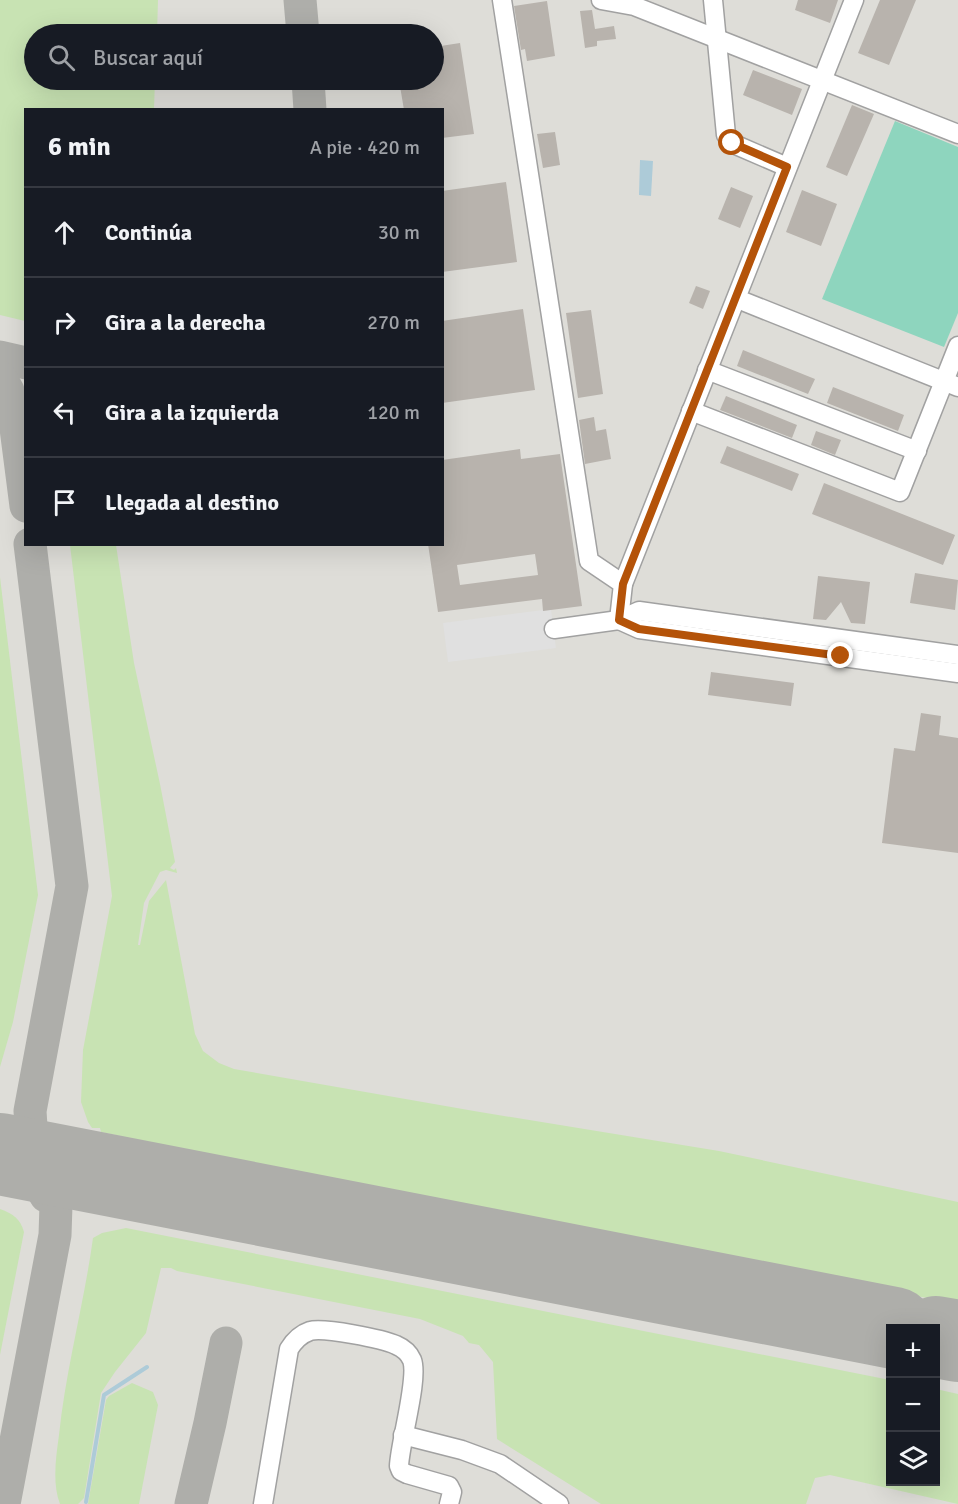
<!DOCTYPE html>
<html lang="es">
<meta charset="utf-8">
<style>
body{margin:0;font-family:Signika,sans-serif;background:#242831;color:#f1f3f6}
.controls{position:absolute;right:18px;bottom:18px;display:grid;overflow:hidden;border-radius:0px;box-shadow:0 6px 24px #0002}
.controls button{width:54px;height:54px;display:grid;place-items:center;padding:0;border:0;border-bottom:2px solid #363941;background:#171b24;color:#f1f3f6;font:30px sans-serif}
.stop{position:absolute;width:18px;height:18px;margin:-14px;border:4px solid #b45309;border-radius:50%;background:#fff}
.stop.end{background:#b45309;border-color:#fff;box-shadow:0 2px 6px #0008}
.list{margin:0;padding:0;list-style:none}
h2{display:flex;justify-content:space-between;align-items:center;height:78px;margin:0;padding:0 24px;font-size:26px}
h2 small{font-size:20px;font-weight:400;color:#9ea1a6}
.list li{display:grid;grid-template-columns:39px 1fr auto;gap:18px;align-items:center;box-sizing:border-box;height:90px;padding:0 24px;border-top:2px solid #363941}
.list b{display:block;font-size:22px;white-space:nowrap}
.list em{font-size:20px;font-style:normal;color:#9ea1a6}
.icon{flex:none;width:33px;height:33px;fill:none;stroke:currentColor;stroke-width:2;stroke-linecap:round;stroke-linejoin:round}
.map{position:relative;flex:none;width:958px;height:1504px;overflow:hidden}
.search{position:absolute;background:#171b24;box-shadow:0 6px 24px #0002;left:24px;top:24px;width:420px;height:66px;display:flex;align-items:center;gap:15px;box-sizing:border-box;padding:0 21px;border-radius:33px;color:#9ea1a6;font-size:22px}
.panel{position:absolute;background:#171b24;box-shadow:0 6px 24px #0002;left:24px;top:108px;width:420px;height:438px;border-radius:0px}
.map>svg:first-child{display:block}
</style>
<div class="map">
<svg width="958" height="1504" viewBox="0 0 958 1504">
<rect width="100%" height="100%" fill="#efede7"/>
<path fill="#deddd8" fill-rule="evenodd" d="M0 0H958V1504H0ZM34 34H434V80H34ZM26 110H442V544H26ZM890 1328H936V1482H890Z"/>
<g fill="#c8e3b3">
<path d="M0 0H158L157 34H34V80H155L154 109 26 110 25 321 0 315Z"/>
<path d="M70 545H116L134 663 160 784 175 862 170 868 174 870 176 868 177 873 166 870 160 872 144 903 138 945H140L149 901 166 880 195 1034 203 1051 219 1063 234 1069 474 1111 719 1151 958 1202V1304L122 1143 121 1136 101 1132 100 1128H92L88 1122 81 1102 83 1050 112 896Z"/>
<path d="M0 577 38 895 13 1022 0 1067Z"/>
<path d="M0 1209C13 1214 20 1218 24 1232L0 1355Z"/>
<path d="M126 1228 890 1380V1482H936V1389L958 1394V1504L830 1475 815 1478 806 1504H601L497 1439 493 1362 479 1345 469 1343 463 1336 420 1319 177 1271 171 1268H161L146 1333 115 1372 101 1393 84 1498 78 1504H60C52 1483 56 1457 59 1435 66 1368 84 1304 93 1238L102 1233Z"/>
<path d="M132 1383 153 1392 158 1405 139 1504H88L106 1400 109 1396Z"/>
</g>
<path fill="#8ed5be" d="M895 121 958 147V313L944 347 822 299Z"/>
<path fill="#e0e0e0" d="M551 609 556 648 448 662 443 623Z"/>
<path fill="#adcbd8" d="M640 160 653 161 651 196 639 195Z"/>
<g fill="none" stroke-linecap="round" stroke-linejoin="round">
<path stroke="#adcbd8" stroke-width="4" d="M86 1502 104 1395 147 1367"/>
<g stroke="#aeaeaa" stroke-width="33">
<path d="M300 0 303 34"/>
<path d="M308 80 310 110"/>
<path d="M0 357 26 363"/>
<path d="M0 377 8 391 13 405 26 506"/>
<path d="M0 1160C19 1166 36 1177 46 1196"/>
<path d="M4 1504 55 1235 56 1205 49 1186 37 1161 32 1142 30 1111 72 886 30 544"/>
<path d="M191 1504 210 1423 226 1343"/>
</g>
<g stroke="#aeaeaa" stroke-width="82">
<path d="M0 1154 894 1328"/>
<path d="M936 1337 958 1341"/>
</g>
</g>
<g fill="#b8b3ad" fill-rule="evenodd">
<path d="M798 0H838L830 23 795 10Z"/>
<path d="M880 0H916L889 65 858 53Z"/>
<path d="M547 1 555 56 527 61 525 49 521 50 514 6Z"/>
<path d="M592 10 595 29 614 26 616 39 597 41V46L585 48 580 11Z"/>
<path d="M460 43 474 134 442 138V110H404L399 80H434V47Z"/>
<path d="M753 70 802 89 792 115 743 95Z"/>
<path d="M852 105 874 114 847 176 826 167Z"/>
<path d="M555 132 560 165 543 168 537 134Z"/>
<path d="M506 182 517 262 442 272V191Z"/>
<path d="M731 187 753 196 740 228 718 219Z"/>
<path d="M802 190 837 204 821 246 786 232Z"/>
<path d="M696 286 710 291 703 309 689 303Z"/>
<path d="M523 309 535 390 442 403V321Z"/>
<path d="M591 310 603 394 578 398 566 313Z"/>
<path d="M743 350 815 379 808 394 737 366Z"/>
<path d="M833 387 904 415 898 431 827 403Z"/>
<path d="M726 396 797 425 792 438 720 410Z"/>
<path d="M594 417 596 431 606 429 611 459 585 464 579 420Z"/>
<path d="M816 431 841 440 835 455 811 445Z"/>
<path d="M727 446 799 474 792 491 720 463Z"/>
<path d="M520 449 521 459 560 454 582 606 543 611 542 599 438 612 428 544H442V460ZM535 554 538 575 460 585 457 565Z"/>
<path d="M824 483 955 535 943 565 812 514Z"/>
<path d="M915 573 958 580 955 610 910 603Z"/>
<path d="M818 576 870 582 865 624 851 623 841 602 826 620 813 619Z"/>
<path d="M711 672 794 683 791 706 708 695Z"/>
<path d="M921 713 941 716 939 735 958 738V853L882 843 894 748 915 751Z"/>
</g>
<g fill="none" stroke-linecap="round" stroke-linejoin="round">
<g stroke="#a1a1a1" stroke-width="21">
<g id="minor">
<path d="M502 0 589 561 623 584 619 620"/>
<path d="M601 0 634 6 958 134"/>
<path d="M713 0 726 135 736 145 787 167"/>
<path d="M745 302 958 387"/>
<path d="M707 370 917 451"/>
<path d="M691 411 900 492 958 346"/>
<path d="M623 584 854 0"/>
<path d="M619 620 639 629 958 673"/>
<path d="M554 629 619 620 639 611 958 655"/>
<path d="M403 1435 462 1450 500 1464 559 1504"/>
<path d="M263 1504 289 1349C294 1341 301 1334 310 1331 323 1327 383 1339 396 1345 403 1348 409 1353 412 1360 419 1378 400 1442 399 1466L401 1471 407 1474 449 1486 452 1492 449 1504"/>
</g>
</g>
<use href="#minor" stroke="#fff" stroke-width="18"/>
</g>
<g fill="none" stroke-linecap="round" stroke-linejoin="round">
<path stroke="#b45309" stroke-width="8" d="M732 143 787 167 623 584 619 620 639 629 841 656"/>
</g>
</svg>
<div class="controls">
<button>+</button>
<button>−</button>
<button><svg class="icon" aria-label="layers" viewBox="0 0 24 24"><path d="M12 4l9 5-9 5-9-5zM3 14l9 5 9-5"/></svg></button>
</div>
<div class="stop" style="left:732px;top:143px"></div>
<div class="stop end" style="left:841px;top:656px"></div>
<div class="search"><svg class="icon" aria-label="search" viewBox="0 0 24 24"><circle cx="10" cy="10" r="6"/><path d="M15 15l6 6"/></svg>Buscar aquí</div>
<section class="panel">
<h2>6 min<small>A pie · 420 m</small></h2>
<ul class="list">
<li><svg class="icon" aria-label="ahead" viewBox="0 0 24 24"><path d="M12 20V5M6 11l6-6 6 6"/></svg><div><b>Continúa</b></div><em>30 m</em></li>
<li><svg class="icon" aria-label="right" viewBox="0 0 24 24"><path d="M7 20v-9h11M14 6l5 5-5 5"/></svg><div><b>Gira a la derecha</b></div><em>270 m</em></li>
<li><svg class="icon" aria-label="left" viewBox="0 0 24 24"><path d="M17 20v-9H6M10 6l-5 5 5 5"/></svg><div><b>Gira a la izquierda</b></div><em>120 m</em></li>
<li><svg class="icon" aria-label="arrive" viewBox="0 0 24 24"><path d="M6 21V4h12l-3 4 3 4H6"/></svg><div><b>Llegada al destino</b></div></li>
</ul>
</section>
</div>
